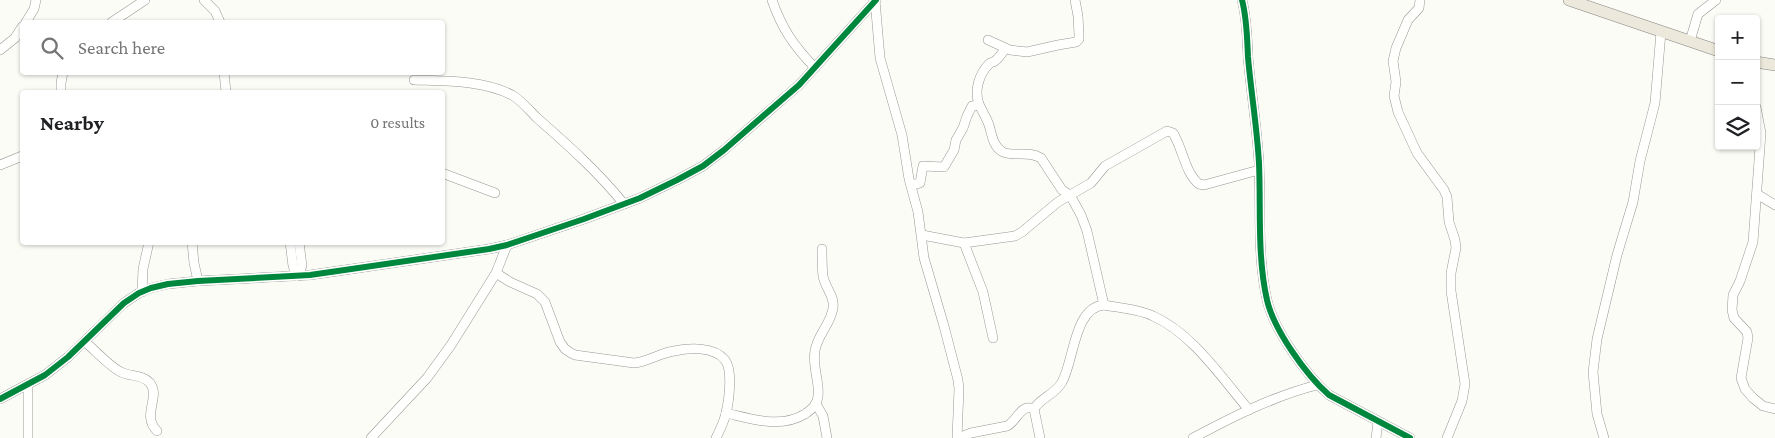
<!DOCTYPE html>
<meta charset="utf-8">
<style>
body{margin:0;font-family:"Crimson Pro",serif;background:#f6f6f6;color:#202124}
.controls{position:absolute;right:15px;top:15px;display:grid;overflow:hidden;border-radius:5px;box-shadow:0 1px 4px #0004}
.controls button{width:45px;height:45px;display:grid;place-items:center;padding:0;border:0;border-bottom:1px solid #e0e0e0;background:#fff;color:#202124;font:25px sans-serif}
.list{margin:0;padding:0;list-style:none}
h2{display:flex;justify-content:space-between;align-items:center;height:65px;margin:0;padding:0 20px;font-size:21px}
h2 small{font-size:16px;font-weight:400;color:#757577}
.icon{flex:none;width:28px;height:28px;fill:none;stroke:currentColor;stroke-width:2;stroke-linecap:round;stroke-linejoin:round}
.map{position:relative;flex:none;width:1775px;height:438px;overflow:hidden}
.search{position:absolute;background:#fff;box-shadow:0 1px 4px #0004;left:20px;top:20px;width:425px;height:55px;display:flex;align-items:center;gap:12px;box-sizing:border-box;padding:0 18px;border-radius:5px;color:#757577;font-size:19px}
.panel{position:absolute;background:#fff;box-shadow:0 1px 4px #0004;left:20px;top:90px;width:425px;height:155px;border-radius:5px}
.map>svg:first-child{display:block}
</style>
<div class="map">
<svg width="1775" height="438" viewBox="0 0 1775 438">
<rect width="100%" height="100%" fill="#fcfcf7"/>
<g fill="none" stroke-linecap="round" stroke-linejoin="round">
<g stroke="#969694" stroke-width="10">
<g id="minor">
<path d="M204 0 215 11 220 22"/>
<path d="M772 0C782 29 794 46 815 68"/>
<path d="M875 0 880 58 902 135 909 179 918 212 924 258 944 326 958 380 959 389 957 438"/>
<path d="M1242 0C1247 19 1247 37 1248 57 1251 92 1257 127 1259 163 1261 208 1257 256 1267 300 1274 330 1306 375 1329 395L1410 438"/>
<path d="M1420 0 1419 8 1408 20 1396 48 1393 61 1396 82 1394 96 1398 112 1417 153 1444 190 1447 197 1449 222 1455 240 1456 248 1451 273V291L1465 384 1462 401 1447 438"/>
<path d="M26 22 34 9 36 0"/>
<path d="M112 22 145 0"/>
<path d="M988 40 1010 50 1027 52 1058 45 1076 42 1079 39V35L1078 16 1075 0"/>
<path d="M1690 41 1698 14 1716 0"/>
<path d="M1005 49C1002 53 999 58 995 61 992 63 992 61 989 64 979 74 974 91 979 104 982 111 986 117 989 125 992 135 993 147 1003 152 1014 157 1028 150 1041 158L1062 190 1070 195 1081 215 1087 231 1104 305"/>
<path d="M0 50 15 38 22 27"/>
<path d="M224 72 226 92"/>
<path d="M414 80C446 81 483 80 512 95 521 100 529 110 537 118 568 145 598 172 624 204"/>
<path d="M61 92V83L63 72"/>
<path d="M1756 107 1761 133 1753 242 1740 281 1733 295 1732 310 1734 318 1747 332 1748 338 1741 378 1745 389 1753 398 1763 406 1775 409"/>
<path d="M0 165 22 156"/>
<path d="M442 173 495 193"/>
<path d="M911 185 920 183 923 166 944 167 954 150 956 140 963 128 967 116 972 106 979 105"/>
<path d="M1757 194 1775 205"/>
<path d="M922 235 964 243 1015 236 1022 232 1058 202 1091 183 1105 166 1167 131 1173 133C1183 149 1185 173 1199 184L1204 185 1259 170"/>
<path d="M192 242 194 263 198 281"/>
<path d="M290 242 293 266 297 276"/>
<path d="M964 243 983 292 993 338"/>
<path d="M496 273 510 282 537 294 545 302 560 342 565 349 571 353 575 355 634 363C647 362 660 353 674 351 689 348 714 346 725 360 733 370 729 401 726 413 724 422 720 430 716 438"/>
<path d="M297 276 302 266 299 242"/>
<path d="M142 292 143 269 149 242"/>
<path d="M85 342C94 349 111 368 121 372 130 377 143 374 150 383 161 397 141 415 157 431"/>
<path d="M0 399 45 375 68 357 124 303 139 293 151 288 168 284 198 281 310 275 489 249 507 245 584 219 640 198 677 180 703 166 724 150 799 85 876 0"/>
<path d="M816 404 823 416 827 438"/>
<path d="M1034 409C1041 397 1055 395 1062 382 1074 361 1074 307 1104 305 1120 308 1139 309 1153 316 1192 333 1222 378 1249 410"/>
<path d="M726 413C752 419 780 429 805 414 812 409 817 405 818 396 820 383 812 366 815 351 817 335 831 324 833 308 835 296 825 288 823 276 822 267 822 258 822 249"/>
<path d="M28 438V384"/>
<path d="M371 438 427 378 451 345 496 273 507 245"/>
<path d="M958 438 971 433 1007 426C1017 421 1021 403 1034 409L1040 438"/>
<path d="M1193 438C1232 417 1274 396 1317 385"/>
<path d="M1376 438 1378 422"/>
<path d="M1604 438 1597 414 1593 372 1597 339 1617 255 1633 202 1640 161 1655 103 1661 32"/>
</g>
</g>
<g stroke="#848481" stroke-width="12">
<g id="major">
<path d="M1569 0 1719 51"/>
<path d="M1756 62 1775 65"/>
</g>
</g>
<use href="#minor" stroke="#fffffe" stroke-width="9"/>
<use href="#major" stroke="#ece8db" stroke-width="11"/>
<g stroke="#fff" stroke-width="9">
<g id="cycleway">
<path d="M1242 0C1247 19 1247 37 1248 57 1251 92 1257 127 1259 163 1261 208 1257 256 1267 300 1274 330 1306 375 1329 395L1410 438"/>
<path d="M0 399 45 375 68 357 124 303 139 293 151 288 168 284 198 281 310 275 489 249 507 245 584 219 640 198 677 180 703 166 724 150 799 85 876 0"/>
</g>
</g>
<use href="#cycleway" stroke="#00873e" stroke-width="6"/>
</g>
</svg>
<div class="controls">
<button>+</button>
<button>−</button>
<button><svg class="icon" aria-label="layers" viewBox="0 0 24 24"><path d="M12 4l9 5-9 5-9-5zM3 14l9 5 9-5"/></svg></button>
</div>
<div class="search"><svg class="icon" aria-label="search" viewBox="0 0 24 24"><circle cx="10" cy="10" r="6"/><path d="M15 15l6 6"/></svg>Search here</div>
<section class="panel">
<h2>Nearby<small>0 results</small></h2>
<ul class="list">
</ul>
</section>
</div>
